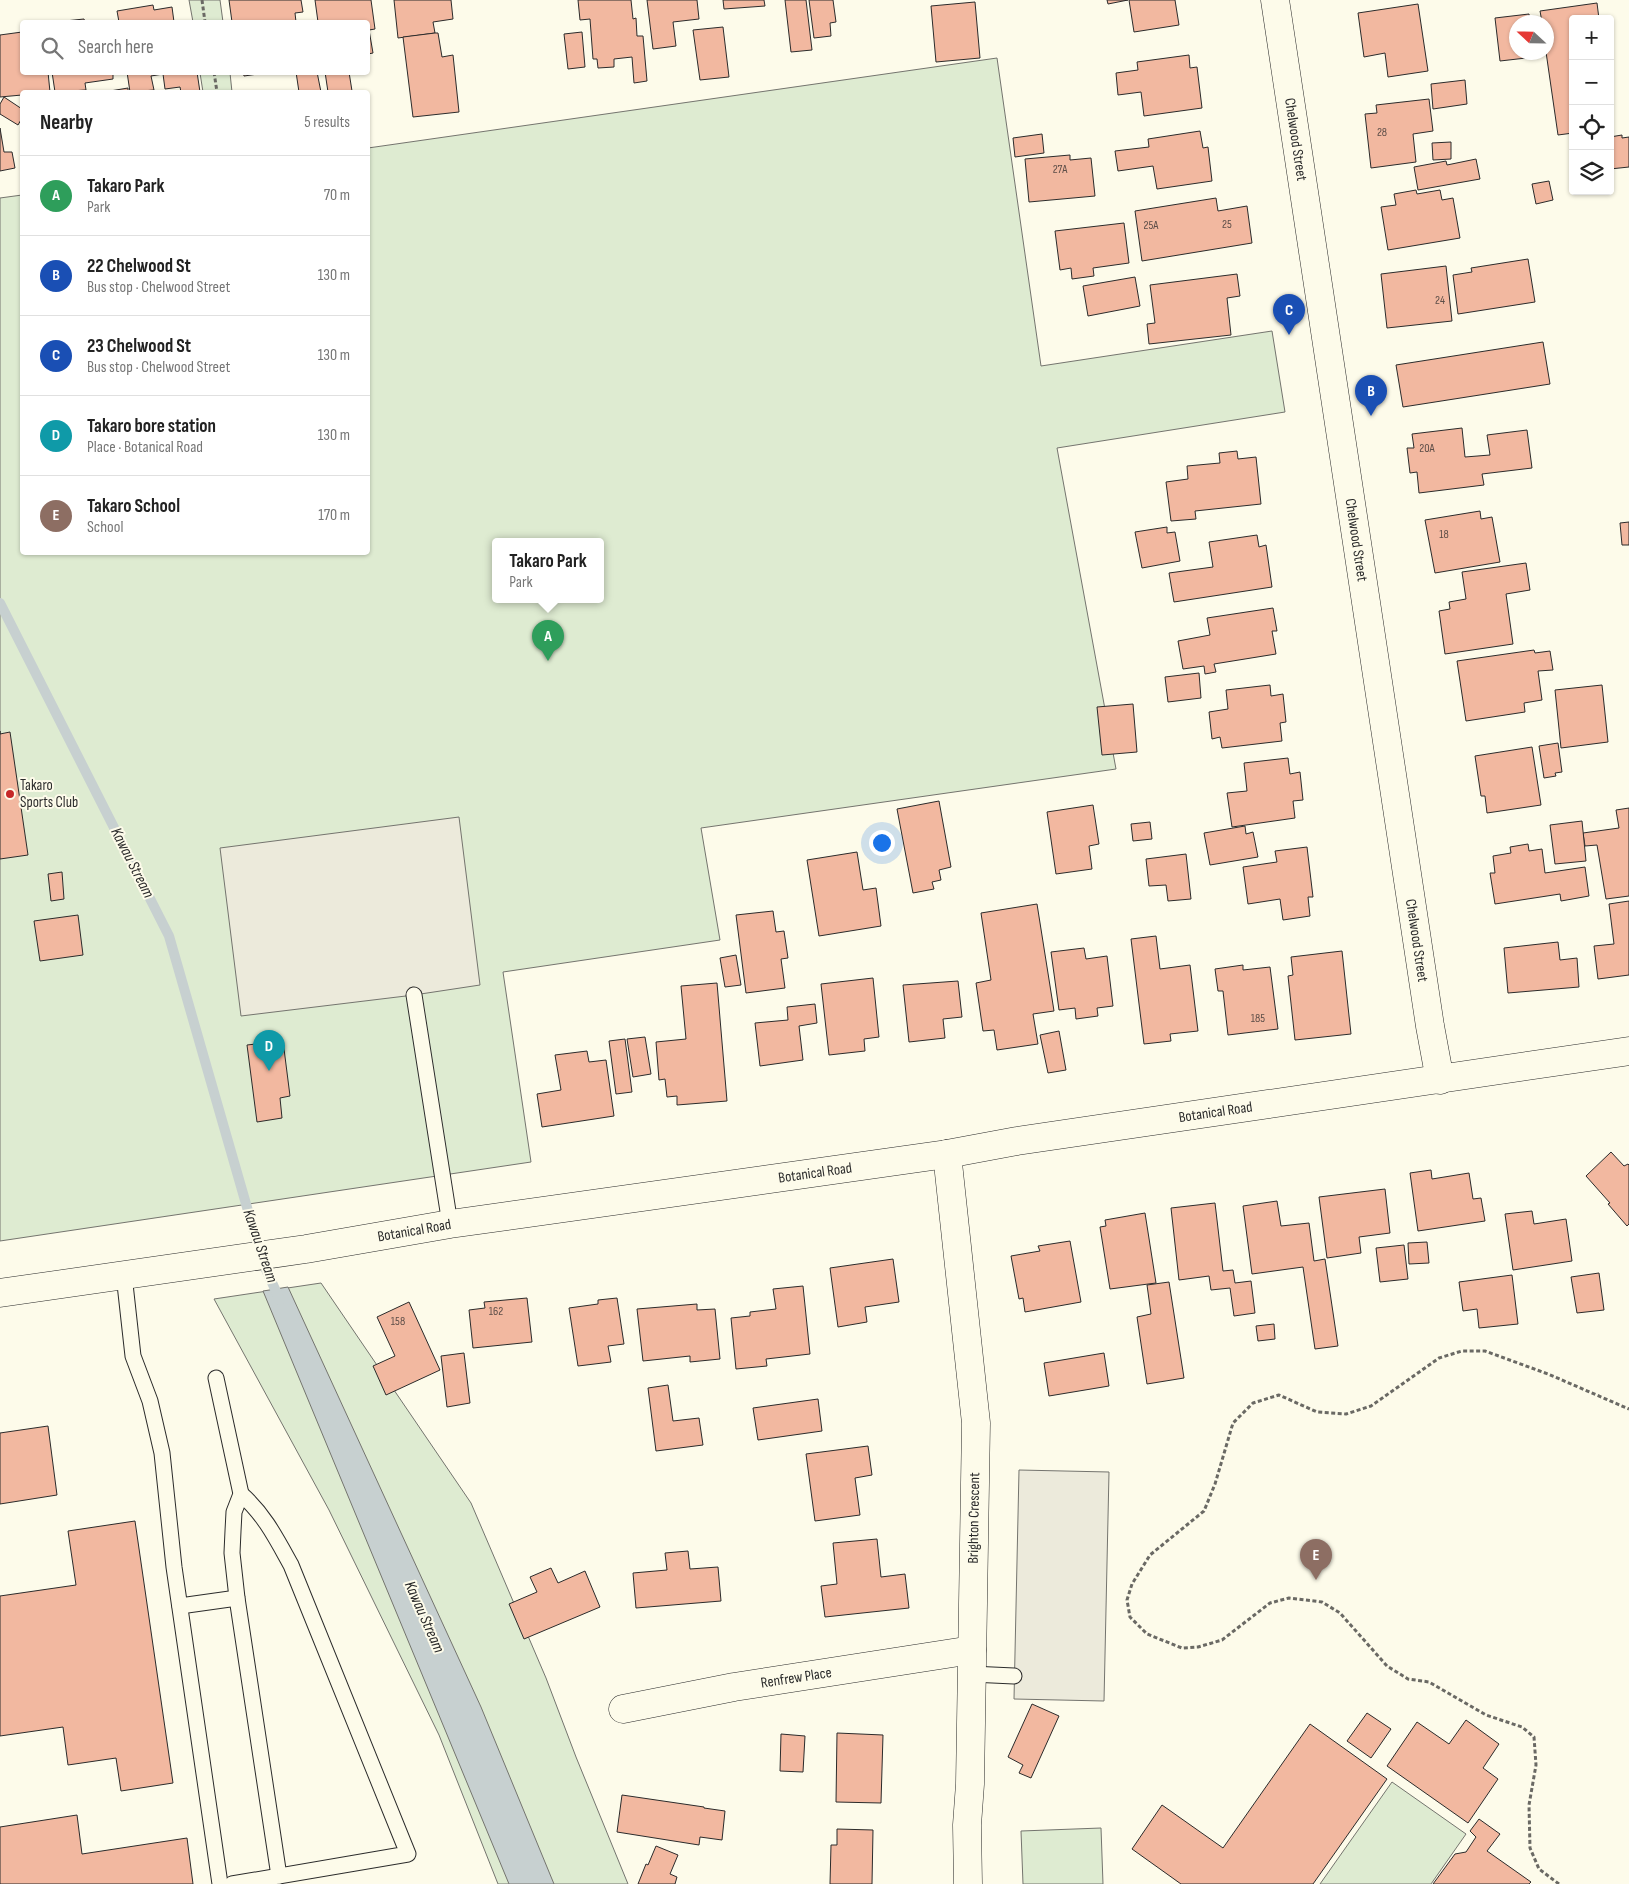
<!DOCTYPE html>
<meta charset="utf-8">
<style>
body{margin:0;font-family:"Sofia Sans Condensed",sans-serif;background:#f6f6f6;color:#222}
.controls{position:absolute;right:15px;top:15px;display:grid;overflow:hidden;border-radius:5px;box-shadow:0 1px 4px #0004}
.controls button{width:45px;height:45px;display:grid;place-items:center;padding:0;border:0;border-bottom:1px solid #e0e0e0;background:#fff;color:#222;font:25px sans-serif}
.compass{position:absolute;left:1509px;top:15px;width:45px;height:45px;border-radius:50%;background:#fff;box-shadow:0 1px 4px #0004;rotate:292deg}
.you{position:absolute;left:881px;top:842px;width:18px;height:18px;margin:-12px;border:4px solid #fff;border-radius:50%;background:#1a73e8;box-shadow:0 0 0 8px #1a73e833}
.badge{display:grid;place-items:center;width:32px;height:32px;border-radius:50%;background:#d93025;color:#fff;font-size:16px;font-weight:700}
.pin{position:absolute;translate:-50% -41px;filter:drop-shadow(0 1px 2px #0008)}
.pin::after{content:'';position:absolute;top:26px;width:18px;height:15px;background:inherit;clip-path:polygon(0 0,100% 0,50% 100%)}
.popup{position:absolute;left:492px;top:538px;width:112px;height:65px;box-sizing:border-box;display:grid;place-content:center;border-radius:5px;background:#fff;filter:drop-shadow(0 1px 4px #0005);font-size:16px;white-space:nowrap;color:#767676}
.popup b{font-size:19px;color:#222}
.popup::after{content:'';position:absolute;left:50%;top:100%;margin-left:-10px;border:10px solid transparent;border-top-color:#fff}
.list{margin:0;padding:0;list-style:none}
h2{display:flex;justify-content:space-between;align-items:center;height:65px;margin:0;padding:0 20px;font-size:21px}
h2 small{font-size:16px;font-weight:400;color:#767676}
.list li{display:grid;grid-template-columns:32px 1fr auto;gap:15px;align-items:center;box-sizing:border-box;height:80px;padding:0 20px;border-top:1px solid #e0e0e0}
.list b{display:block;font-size:19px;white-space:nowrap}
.list p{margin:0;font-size:16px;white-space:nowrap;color:#767676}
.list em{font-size:16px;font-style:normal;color:#767676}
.icon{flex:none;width:28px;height:28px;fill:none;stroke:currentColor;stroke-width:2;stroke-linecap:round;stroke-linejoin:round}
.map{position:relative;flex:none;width:1629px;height:1884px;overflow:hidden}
.search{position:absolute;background:#fff;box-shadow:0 1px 4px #0004;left:20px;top:20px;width:350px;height:55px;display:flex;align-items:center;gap:12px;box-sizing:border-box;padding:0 18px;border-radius:5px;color:#767676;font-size:19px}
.panel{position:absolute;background:#fff;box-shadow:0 1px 4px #0004;left:20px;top:90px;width:350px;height:465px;border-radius:5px}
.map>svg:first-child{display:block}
</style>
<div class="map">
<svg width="1629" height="1884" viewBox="0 0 1629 1884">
<rect width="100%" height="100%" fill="#fdfbea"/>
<g fill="#deebd1" stroke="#74746e" fill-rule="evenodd">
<path d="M189 0H220L223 22H193Z"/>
<path d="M997 58 1041 366 1272 331 1285 412 1057 448 1116 769 701 828 720 940 503 972 531 1162 0 1241V198L22 195V552H368V148ZM496 542H600V600H496Z"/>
<path d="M200 73H230L232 92H203Z"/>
<path d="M321 1283 471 1503 546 1678 576 1757 628 1884H498L439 1735 329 1510 214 1299Z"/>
<path d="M1392 1782 1466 1834 1431 1884H1320Z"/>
<path d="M1101 1828 1103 1884H1023L1021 1831Z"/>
</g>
<g fill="#eceadb" stroke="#74746e">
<path d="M459 817 480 985 414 995 241 1016 220 848Z"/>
<path d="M1019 1470 1109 1472 1104 1701 1014 1699Z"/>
</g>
<path fill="#c7d0d0" stroke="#74746e" d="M288 1287 481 1707 554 1884H509L263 1291Z"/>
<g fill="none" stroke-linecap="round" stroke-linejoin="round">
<path stroke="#c7d0d0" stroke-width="10" d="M0 603 169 936 263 1263 280 1300"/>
</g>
<g fill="#f2b8a0" stroke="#2b2b2b">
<path d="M229 0H301L303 12 295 13 296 22H232Z"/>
<path d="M315 0H371L375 29 369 30 373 53 368 54V22H318Z"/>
<path d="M394 0H451L453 19 433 22 435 33 398 38Z"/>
<path d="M578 0H631L633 19 636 18 637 36H643L647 81 634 83 632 57 614 59V67L598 68 597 59H593L590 19 580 20Z"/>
<path d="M647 0H697L699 19 673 22 676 46 653 49Z"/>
<path d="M723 0H764L765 6 724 9Z"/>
<path d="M785 0H806L812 50 791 52Z"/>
<path d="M809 0H833L836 22 830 23 831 36 814 38Z"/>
<path d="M1107 0H1128L1108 4Z"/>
<path d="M1129 0H1175L1179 25 1134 32Z"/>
<path d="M975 2 980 58 936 62 931 6Z"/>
<path d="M1597 3 1599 19H1573V133L1558 135 1546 52V22H1542L1540 11Z"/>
<path d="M1418 4 1428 71 1388 77 1385 53 1364 57 1358 13Z"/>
<path d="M153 5 154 10 172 7 174 22H119L117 11Z"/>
<path d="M1529 14 1530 22H1516V52H1534L1535 57 1500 61 1495 18Z"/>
<path d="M84 19 85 22H65V21Z"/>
<path d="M723 27 729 77 700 80 693 30Z"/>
<path d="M22 32V72H48L50 92H22V95L0 97V35Z"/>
<path d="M582 32 585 67 568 69 564 34Z"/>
<path d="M435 33H438L442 57 453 55 459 112 413 117 403 37Z"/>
<path d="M1189 55 1190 68 1197 67 1202 108 1144 116 1141 92 1118 95 1116 73 1138 70 1137 62Z"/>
<path d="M52 72H113V79L85 83 86 90 55 92Z"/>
<path d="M127 72H197L200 92H181L180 87 165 89 163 74 151 76 154 90 130 92Z"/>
<path d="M243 72H265V73L244 76Z"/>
<path d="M296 72H317L321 92H299Z"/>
<path d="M325 72H349L352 91 328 92Z"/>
<path d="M1465 80 1467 104 1433 109 1431 84Z"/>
<path d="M128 88V92H104Z"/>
<path d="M4 97 22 109V118L18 125 0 114V104Z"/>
<path d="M1429 99 1433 131 1413 134 1416 162 1371 168 1365 114 1377 113 1376 105Z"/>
<path d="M0 128 4 152H12L15 168 0 171Z"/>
<path d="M1200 131 1203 148 1208 147 1212 181 1157 189 1153 166 1118 171 1115 151 1149 147 1148 139Z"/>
<path d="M1042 134 1044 153 1015 157 1013 138Z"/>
<path d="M1622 135V138L1629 137V167L1610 169V137Z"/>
<path d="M1451 142V159L1433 160 1432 143Z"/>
<path d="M1070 155V160L1091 158 1095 196 1029 202 1025 159Z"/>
<path d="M1476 159 1480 179 1418 190 1414 167 1446 161 1447 165Z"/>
<path d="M1549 181 1553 200 1536 204 1532 184Z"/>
<path d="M1416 190 1417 194 1440 190 1442 200 1453 198 1460 238 1388 250 1381 207 1396 205 1394 194Z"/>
<path d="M1216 198 1218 211 1247 206 1252 243 1142 261 1135 211Z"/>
<path d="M1124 223 1129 263 1093 268 1094 276 1072 279 1071 268 1060 270 1055 231Z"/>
<path d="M1528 259 1535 302 1458 314 1453 275 1472 272 1471 268Z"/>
<path d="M1446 266 1452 321 1387 328 1381 274Z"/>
<path d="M1237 274 1240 296 1227 298 1231 335 1149 344 1147 324 1155 323 1150 285Z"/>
<path d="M1135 277 1140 306 1088 316 1083 286Z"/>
<path d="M1543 342 1550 384 1403 407 1396 365Z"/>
<path d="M1462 428 1465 457 1490 455 1487 435 1527 430 1532 468 1482 474 1484 485 1419 493 1417 472 1410 473 1407 448H1414L1412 434Z"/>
<path d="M1237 451 1238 459 1256 457 1261 504 1195 511 1196 519 1171 521 1166 482 1188 479 1187 466 1220 463 1219 453Z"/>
<path d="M1480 511 1481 519 1492 517 1500 562 1435 573 1425 520Z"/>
<path d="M1629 522V545H1622L1620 523Z"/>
<path d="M1167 527V533L1175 532 1180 561 1142 568 1135 532Z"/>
<path d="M1257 535 1259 547 1266 545 1272 587 1174 602 1169 573 1213 567 1209 542Z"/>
<path d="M1526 563 1530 590 1506 594 1513 644 1445 654 1439 611 1450 609 1449 602 1466 599 1462 572Z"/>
<path d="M1273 608 1277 631H1272L1276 654 1214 664 1216 672 1205 674 1204 666 1183 669 1178 641 1210 635 1207 618Z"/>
<path d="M1534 650 1535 653 1550 651 1553 670 1538 671 1542 700 1524 703 1525 712 1466 721 1457 661Z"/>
<path d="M1199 673 1201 698 1168 702 1165 677Z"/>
<path d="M1270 685 1271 696 1283 694 1286 722 1280 723 1282 741 1222 748 1220 737 1212 739 1209 712 1228 709 1226 690Z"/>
<path d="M1602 685 1608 742 1561 748 1555 690Z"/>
<path d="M1133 704 1137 752 1102 755 1097 707Z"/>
<path d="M0 731V734L10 732 28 855 0 859Z"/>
<path d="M1558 743 1562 772 1555 773 1556 776 1544 778 1539 746Z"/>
<path d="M1532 747 1541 805 1487 813 1485 796H1481L1475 756Z"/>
<path d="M1288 758 1290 774 1300 772 1303 800 1293 801 1295 818 1232 827 1227 793 1247 791 1244 763Z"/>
<path d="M939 801 951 867 939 870 941 880 932 882 934 889 913 893 897 809Z"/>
<path d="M1093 805 1099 844 1089 846 1092 869 1056 874 1047 812Z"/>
<path d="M1629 808V896L1606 899 1597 845 1585 846 1583 833 1619 828 1616 810Z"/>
<path d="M1582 821 1586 861 1555 864 1550 825Z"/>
<path d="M1150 822 1152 839 1133 841 1131 824Z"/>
<path d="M1245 826 1246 834 1253 832 1258 857 1210 865 1204 833Z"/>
<path d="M1528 844 1529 851 1542 849 1545 873 1585 867 1589 896 1561 901 1560 894 1495 904 1490 873H1495L1493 856 1511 853 1510 847Z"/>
<path d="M1307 847 1313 897H1308L1310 916 1283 920 1280 899 1248 904 1243 867 1277 862 1275 851Z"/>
<path d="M857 852 863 890 876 888 881 926 819 936 807 860Z"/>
<path d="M1186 854 1191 899 1168 901 1166 885 1149 886 1146 859Z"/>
<path d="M62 872 64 899 51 901 48 874Z"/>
<path d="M1629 901V975L1598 979 1594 946 1614 944 1609 904Z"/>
<path d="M1037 904 1054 1011 1033 1014 1038 1044 997 1050 994 1030 983 1031 976 983 991 980 981 913Z"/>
<path d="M773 911 776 932 784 931 788 958 781 959 785 988 746 993 736 915Z"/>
<path d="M78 915 83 955 40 961 34 921Z"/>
<path d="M1156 936 1160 969 1190 965 1198 1031 1170 1034 1171 1041 1144 1044 1131 939Z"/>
<path d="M1558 942 1560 960 1577 958 1579 987 1508 993 1504 948Z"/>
<path d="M1084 948 1086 959 1107 956 1113 1006 1097 1008 1098 1016 1076 1019 1075 1008 1059 1010 1051 952Z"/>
<path d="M1342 951 1351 1034 1295 1040 1288 976 1293 975 1291 957Z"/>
<path d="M736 955 741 985 725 987 720 958Z"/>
<path d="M1243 965V970L1270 967 1278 1029 1228 1035 1223 991H1218L1215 969Z"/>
<path d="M873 978 879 1037 864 1039 865 1051 829 1055 821 984Z"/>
<path d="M958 981 962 1017 943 1019 945 1038 909 1042 903 985Z"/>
<path d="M717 983 727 1101 677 1105V1096L667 1097 665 1079 659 1080 656 1042 686 1039 681 986Z"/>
<path d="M815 1004 817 1023 799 1026 803 1060 760 1066 755 1023 788 1020 787 1007Z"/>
<path d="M1059 1031 1066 1070 1048 1073 1040 1035Z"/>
<path d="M645 1037 651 1074 633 1077 627 1039Z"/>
<path d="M625 1039 632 1092 616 1094 609 1041Z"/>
<path d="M283 1041 290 1096 280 1098 282 1118 257 1122 247 1045Z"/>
<path d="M587 1051 589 1062 606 1060 614 1116 542 1127 537 1094 561 1090 555 1055Z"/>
<path d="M1611 1152 1624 1166 1628 1164 1629 1165V1224L1627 1226 1608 1204 1610 1203 1586 1176Z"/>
<path d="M1431 1170 1432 1179 1469 1173 1473 1199 1481 1198 1485 1221 1418 1231 1410 1173Z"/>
<path d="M1385 1189 1390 1233 1359 1237 1361 1253 1327 1258 1319 1197Z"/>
<path d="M1277 1201 1281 1226 1309 1223 1314 1261 1325 1259 1338 1346 1315 1349 1303 1267 1252 1274 1243 1206Z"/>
<path d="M1215 1203 1223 1271 1233 1270 1235 1283 1251 1281 1255 1313 1234 1316 1230 1288 1211 1290 1209 1276 1179 1280 1171 1208Z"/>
<path d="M1532 1211 1534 1224 1566 1219 1572 1261 1513 1270 1505 1214Z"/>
<path d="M1145 1213 1156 1283 1110 1289 1100 1227 1106 1226 1105 1220Z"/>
<path d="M1070 1241 1081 1302 1025 1312 1023 1298 1019 1299 1011 1256 1040 1251 1038 1246Z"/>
<path d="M1427 1242 1429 1263 1409 1264 1408 1243Z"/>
<path d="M1404 1245 1408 1279 1380 1282 1376 1248Z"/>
<path d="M893 1259 899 1302 865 1307 867 1322 838 1327 830 1268Z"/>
<path d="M1599 1273 1604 1310 1577 1313 1571 1277Z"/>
<path d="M1512 1275 1518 1324 1479 1328 1477 1309 1463 1311 1459 1282Z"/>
<path d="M1169 1282 1184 1378 1147 1384 1137 1317 1151 1314 1147 1285Z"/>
<path d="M803 1286 810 1354 766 1359 767 1366 736 1369 731 1318 750 1316V1312L776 1309 773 1289Z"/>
<path d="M527 1298 532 1342 473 1348 469 1310 485 1308 484 1302Z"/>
<path d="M617 1298 624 1344 608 1346 611 1362 578 1366 569 1308 598 1304V1300Z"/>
<path d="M409 1302 440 1370 386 1395 373 1366 395 1356 377 1317Z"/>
<path d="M697 1304V1310L715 1309 720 1359 690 1362V1356L643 1361 637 1309Z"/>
<path d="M1274 1324 1275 1339 1258 1341 1256 1326Z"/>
<path d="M464 1353 470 1403 447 1407 441 1356Z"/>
<path d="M1104 1353 1109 1386 1049 1396 1044 1363Z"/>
<path d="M668 1385 673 1421 699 1418 703 1445 656 1451 648 1388Z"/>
<path d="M818 1399 822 1431 758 1440 753 1408Z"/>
<path d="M48 1426 57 1495 0 1504V1433Z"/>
<path d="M868 1446 872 1475 855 1478 860 1515 815 1521 806 1454Z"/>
<path d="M135 1521 173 1783 121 1791 116 1758 68 1765 63 1727 0 1736V1596L76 1585 68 1531Z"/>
<path d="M877 1539 881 1577 905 1574 909 1608 825 1617 821 1586 837 1584 833 1543Z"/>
<path d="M688 1551 690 1569 718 1567 721 1601 636 1608 633 1573 667 1570 665 1553Z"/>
<path d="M551 1568 558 1583 585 1571 600 1607 524 1639 509 1604 537 1592 530 1577Z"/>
<path d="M1032 1704 1059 1716 1031 1778 1019 1773 1023 1765 1008 1757Z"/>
<path d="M1367 1713 1391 1729 1371 1758 1347 1741Z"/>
<path d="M1466 1720 1499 1744 1483 1768 1498 1779 1468 1823 1387 1766 1417 1722 1449 1744Z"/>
<path d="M1310 1724 1387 1779 1313 1884H1181L1132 1849 1162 1805 1223 1848Z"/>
<path d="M837 1733 883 1735 881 1803 836 1802Z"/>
<path d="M781 1734 805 1736 803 1772 780 1771Z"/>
<path d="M622 1795 704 1807V1808L725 1811 722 1840 700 1837 699 1845 617 1832Z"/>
<path d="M77 1815 82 1854 187 1838 193 1884H0V1827Z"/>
<path d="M1479 1819 1500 1834 1487 1851 1531 1882 1529 1884H1433L1455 1854 1466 1852 1476 1837 1470 1831Z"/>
<path d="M837 1829 873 1830 872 1884H830L831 1845H837Z"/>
<path d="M656 1846 678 1855 670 1874 677 1877 675 1884H638L646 1864 648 1865Z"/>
</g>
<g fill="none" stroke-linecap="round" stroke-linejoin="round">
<g stroke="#2b2b2b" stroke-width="17">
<g id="lane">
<path d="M414 995 450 1224"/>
<path d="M124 1275 133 1356 150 1401 162 1453 174 1567 220 1884"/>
<path d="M216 1378 241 1494 234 1512 233 1531 232 1553 237 1598 279 1876"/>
<path d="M180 1606 237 1598"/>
<path d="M971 1674 1014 1676"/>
<path d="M232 1884 408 1854 291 1565C276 1538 264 1514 241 1494"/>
</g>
</g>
<g stroke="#2b2b2b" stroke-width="29">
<g id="street">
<path id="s1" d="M1275 0 1430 1026 1440 1080"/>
<path d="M947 1154 976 1423 970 1784 967 1825 968 1884"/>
<path id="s2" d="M623 1709 734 1687 972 1650"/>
</g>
</g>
<g stroke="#2b2b2b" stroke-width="29">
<g id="secondary">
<path id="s3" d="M0 1293 306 1249 450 1224 947 1154 1017 1141 1629 1051"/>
</g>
</g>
<g stroke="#6a6964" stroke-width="3" stroke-dasharray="4 2.5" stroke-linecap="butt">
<path d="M202 0 205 22"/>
<path d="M214 72 217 92"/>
<path d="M1559 1884 1539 1869 1530 1848 1529 1805 1536 1765 1534 1737 1522 1727 1486 1715 1429 1682 1408 1679 1387 1666 1340 1613 1322 1602 1289 1598 1270 1603 1222 1640 1198 1647 1182 1648 1147 1634 1130 1617 1127 1600 1132 1584 1150 1555 1204 1511 1215 1484 1233 1423 1253 1403 1279 1395 1317 1412 1346 1414 1371 1406 1439 1358 1462 1351H1485L1548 1374 1629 1409"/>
</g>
<use href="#lane" stroke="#fdfbea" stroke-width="15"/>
<use href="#street" stroke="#fdfbea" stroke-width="28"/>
<use href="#secondary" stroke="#fdfbea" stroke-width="28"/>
</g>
<circle fill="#c62828" stroke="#fdfbea" stroke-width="2" cx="10" cy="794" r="5"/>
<g text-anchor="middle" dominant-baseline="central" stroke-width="4" stroke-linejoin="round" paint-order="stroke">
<g font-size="12" fill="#5d4e48">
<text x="1382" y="132">28</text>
<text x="1060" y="169">27A</text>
<text x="1227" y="224">25</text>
<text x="1151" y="225">25A</text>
<text x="1440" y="300">24</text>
<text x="1427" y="448">20A</text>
<text x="1444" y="534">18</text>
<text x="1258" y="1018">185</text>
<text x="496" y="1311">162</text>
<text x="398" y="1321">158</text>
</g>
<g font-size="15" fill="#2b2b2b" stroke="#fdfbea">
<text stroke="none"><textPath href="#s1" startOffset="141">Chelwood Street</textPath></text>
<text stroke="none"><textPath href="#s1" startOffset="546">Chelwood Street</textPath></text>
<text stroke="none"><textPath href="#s1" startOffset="951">Chelwood Street</textPath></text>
<text stroke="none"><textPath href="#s3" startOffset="1229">Botanical Road</textPath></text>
<text stroke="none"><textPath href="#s3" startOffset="824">Botanical Road</textPath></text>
<text stroke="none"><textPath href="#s3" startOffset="419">Botanical Road</textPath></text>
<text transform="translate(974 1518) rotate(-89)">Brighton Crescent</text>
<text stroke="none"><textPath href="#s2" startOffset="176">Renfrew Place</textPath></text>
</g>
<g font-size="15" fill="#2b2b2b" stroke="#fdfbea" text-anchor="start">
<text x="20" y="785">Takaro<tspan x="20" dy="17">Sports Club</tspan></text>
</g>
<g font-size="16" font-style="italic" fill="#2b2b2b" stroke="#fdfbea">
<text transform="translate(132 863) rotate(63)">Kawau Stream</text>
<text transform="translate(260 1246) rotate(71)">Kawau Stream</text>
<text transform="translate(424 1617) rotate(66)">Kawau Stream</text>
</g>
</g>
</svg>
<div class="controls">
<button>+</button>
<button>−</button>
<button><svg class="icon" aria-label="locate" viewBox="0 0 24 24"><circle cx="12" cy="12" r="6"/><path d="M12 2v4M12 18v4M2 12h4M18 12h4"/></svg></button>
<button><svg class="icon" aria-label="layers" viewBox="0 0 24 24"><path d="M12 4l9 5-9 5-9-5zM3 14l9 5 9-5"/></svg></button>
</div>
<svg class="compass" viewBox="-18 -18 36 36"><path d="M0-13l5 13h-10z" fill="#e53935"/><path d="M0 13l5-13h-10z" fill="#767676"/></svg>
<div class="you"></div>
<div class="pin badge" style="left:548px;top:661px;background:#2e9e5b">A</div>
<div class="popup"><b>Takaro Park</b>Park</div>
<div class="pin badge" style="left:1371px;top:416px;background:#1a4fb4">B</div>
<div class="pin badge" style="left:1289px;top:335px;background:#1a4fb4">C</div>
<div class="pin badge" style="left:269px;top:1071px;background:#0f9aa8">D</div>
<div class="pin badge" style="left:1316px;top:1580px;background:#8d6e63">E</div>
<div class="search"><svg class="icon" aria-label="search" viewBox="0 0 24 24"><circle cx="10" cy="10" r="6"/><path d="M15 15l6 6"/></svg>Search here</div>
<section class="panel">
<h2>Nearby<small>5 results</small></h2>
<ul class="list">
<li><span class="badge" style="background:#2e9e5b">A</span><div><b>Takaro Park</b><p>Park</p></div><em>70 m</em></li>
<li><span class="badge" style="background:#1a4fb4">B</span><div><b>22 Chelwood St</b><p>Bus stop · Chelwood Street</p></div><em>130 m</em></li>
<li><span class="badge" style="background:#1a4fb4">C</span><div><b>23 Chelwood St</b><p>Bus stop · Chelwood Street</p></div><em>130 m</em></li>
<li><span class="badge" style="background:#0f9aa8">D</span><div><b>Takaro bore station</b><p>Place · Botanical Road</p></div><em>130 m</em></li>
<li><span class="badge" style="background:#8d6e63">E</span><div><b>Takaro School</b><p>School</p></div><em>170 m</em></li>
</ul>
</section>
</div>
